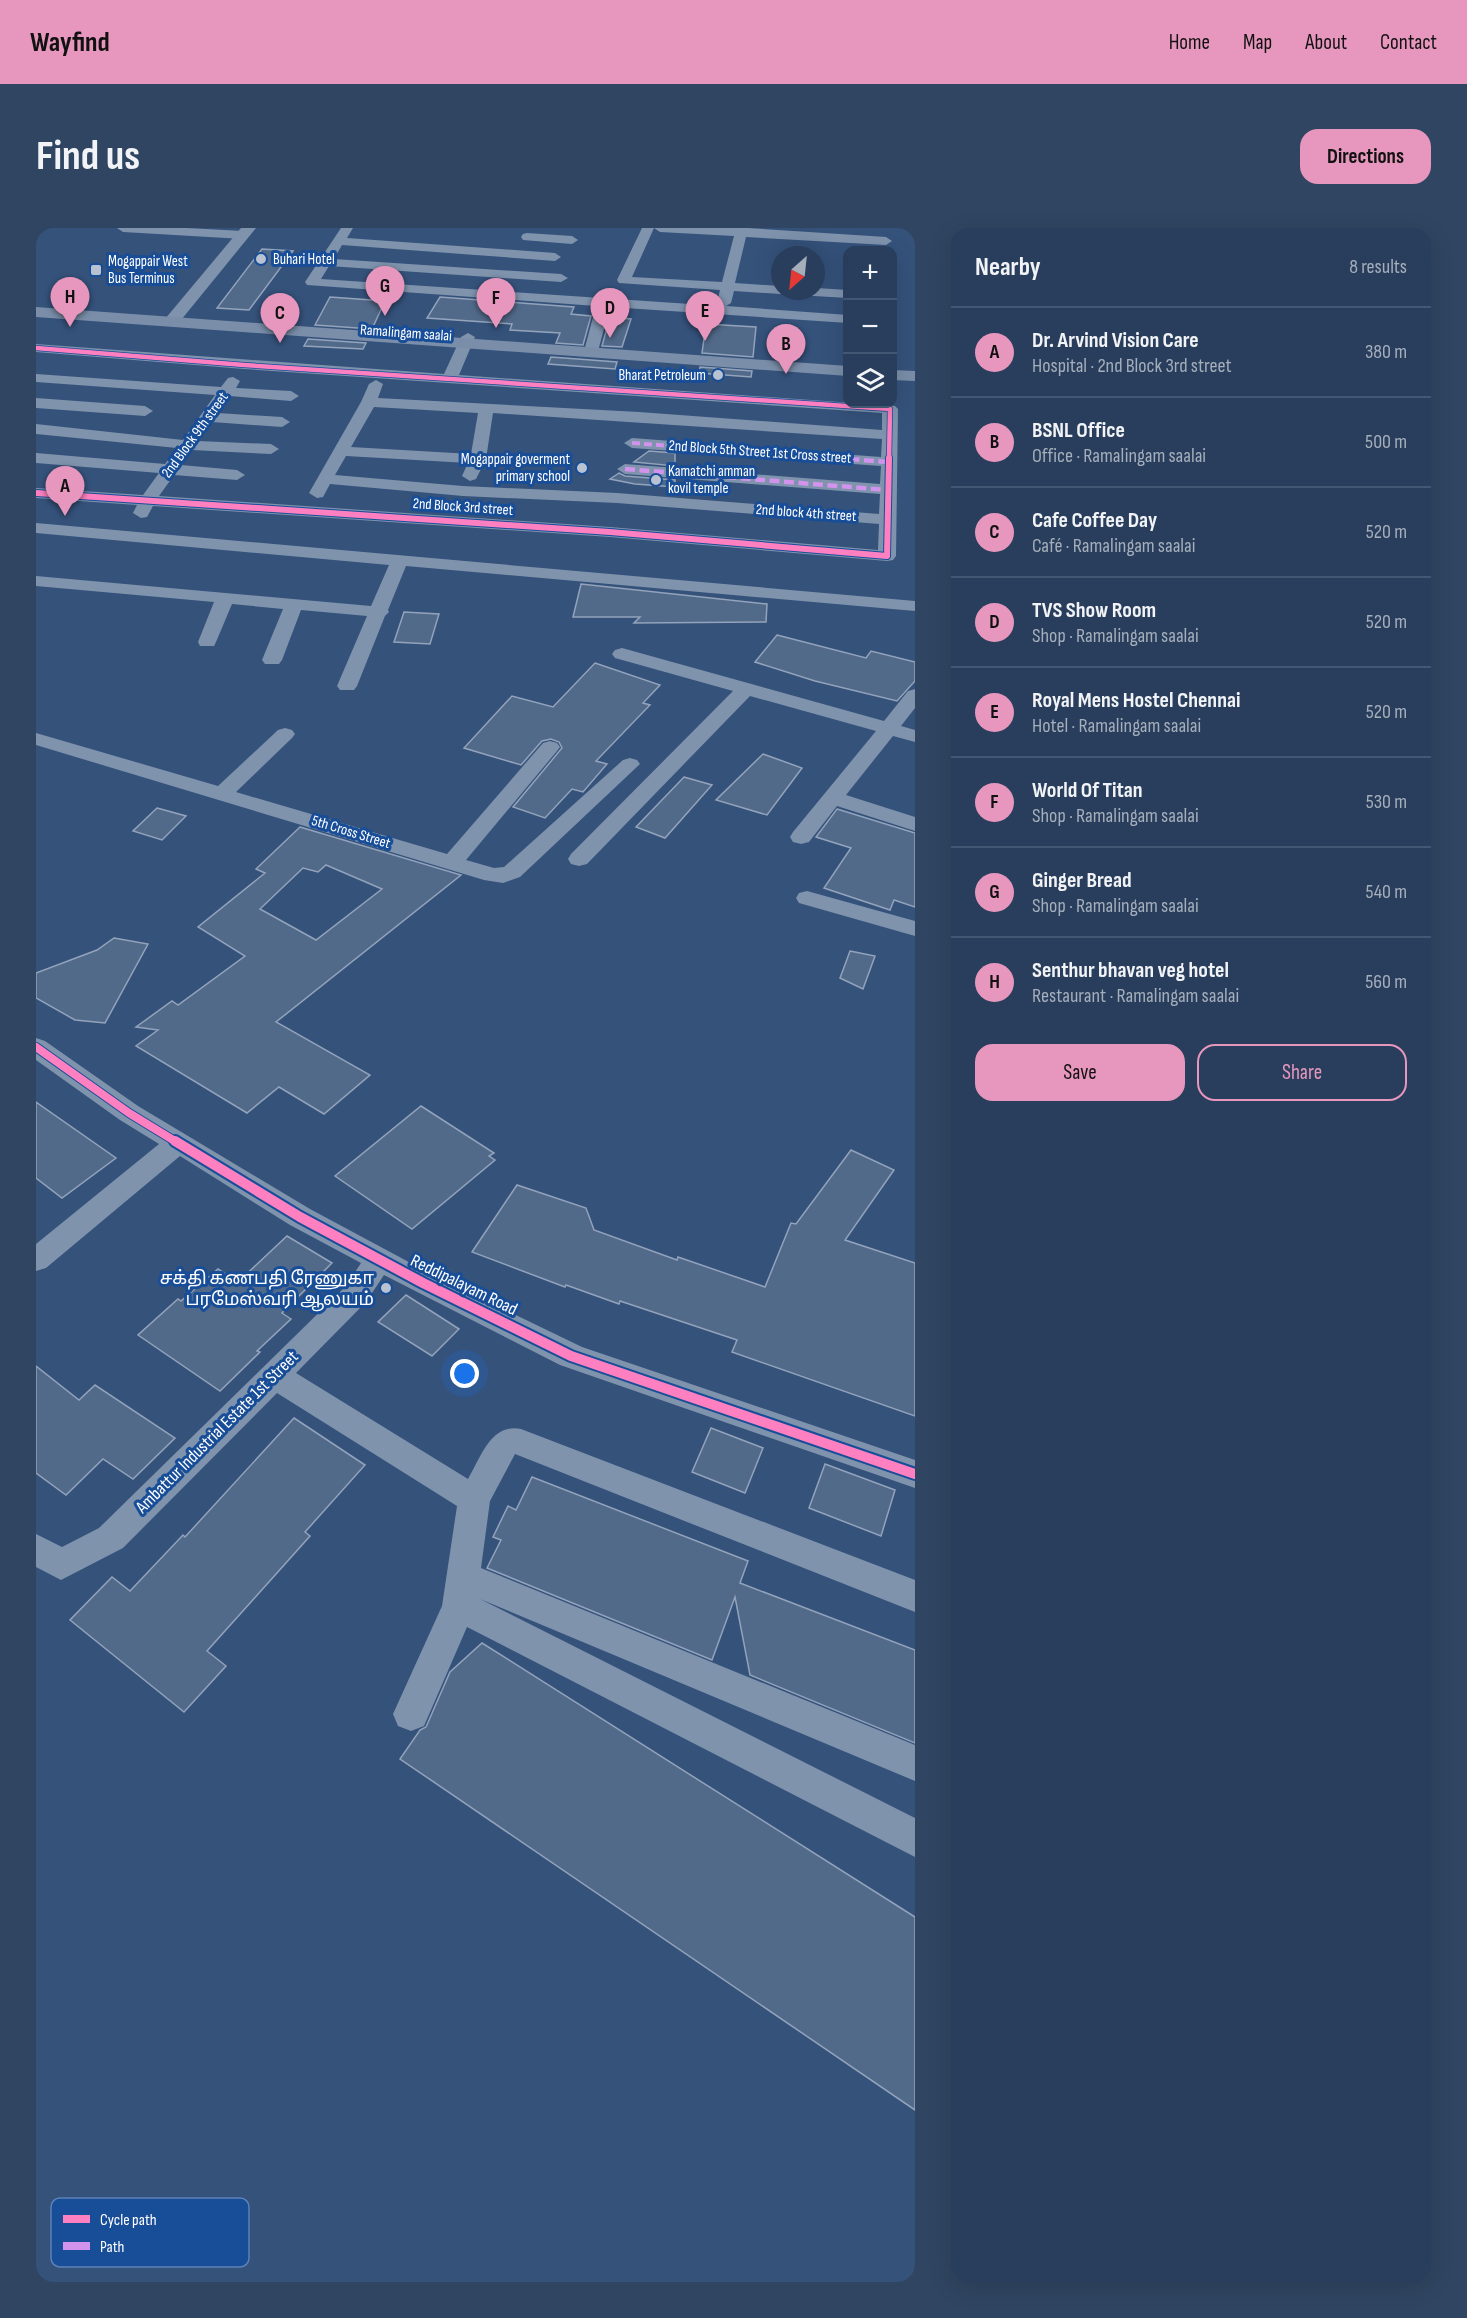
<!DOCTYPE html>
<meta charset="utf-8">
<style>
body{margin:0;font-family:"Sofia Sans Condensed","Noto Sans Tamil",sans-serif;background:#304562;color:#f1f3f6}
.controls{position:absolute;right:18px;top:18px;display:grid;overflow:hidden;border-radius:12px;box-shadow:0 6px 24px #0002}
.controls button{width:54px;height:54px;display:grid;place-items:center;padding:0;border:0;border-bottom:2px solid #445772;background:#283e5c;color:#f1f3f6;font:30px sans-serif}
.compass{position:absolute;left:735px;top:18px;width:54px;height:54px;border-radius:50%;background:#283e5c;box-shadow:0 6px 24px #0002;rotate:207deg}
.you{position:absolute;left:429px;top:1146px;width:21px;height:21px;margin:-15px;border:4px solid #fff;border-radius:50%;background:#1a73e8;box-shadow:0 0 0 9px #1a73e833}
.badge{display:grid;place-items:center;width:39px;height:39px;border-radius:50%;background:#e797bd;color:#111;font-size:20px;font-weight:700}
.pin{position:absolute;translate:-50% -50px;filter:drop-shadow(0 2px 3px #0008)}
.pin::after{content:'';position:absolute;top:32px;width:21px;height:18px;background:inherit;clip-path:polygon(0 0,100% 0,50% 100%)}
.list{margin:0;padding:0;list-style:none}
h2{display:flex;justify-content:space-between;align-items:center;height:78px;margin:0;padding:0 24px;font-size:26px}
h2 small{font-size:20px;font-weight:400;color:#a5aebb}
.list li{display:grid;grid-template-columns:39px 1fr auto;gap:18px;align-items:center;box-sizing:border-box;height:90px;padding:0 24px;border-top:2px solid #445772}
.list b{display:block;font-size:22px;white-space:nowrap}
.list p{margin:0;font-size:20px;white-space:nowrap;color:#a5aebb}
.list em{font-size:20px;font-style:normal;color:#a5aebb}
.actions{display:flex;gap:12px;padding:18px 24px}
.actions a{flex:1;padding:14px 0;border:2px solid #e797bd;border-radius:18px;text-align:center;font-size:21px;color:#e797bd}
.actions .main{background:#e797bd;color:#111}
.icon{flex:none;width:33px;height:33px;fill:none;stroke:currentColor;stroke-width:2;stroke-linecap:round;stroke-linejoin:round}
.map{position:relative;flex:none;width:879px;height:2054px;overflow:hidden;border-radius:18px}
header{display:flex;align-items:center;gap:36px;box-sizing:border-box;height:84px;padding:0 30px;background:#e797bd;color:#111}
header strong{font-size:28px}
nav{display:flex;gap:33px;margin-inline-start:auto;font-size:21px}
.intro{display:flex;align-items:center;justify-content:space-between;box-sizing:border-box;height:144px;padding:0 36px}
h1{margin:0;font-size:42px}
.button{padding:15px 27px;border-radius:18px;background:#e797bd;color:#111;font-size:21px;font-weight:700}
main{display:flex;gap:36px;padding:0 36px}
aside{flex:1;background:#283e5c;border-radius:18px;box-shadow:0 6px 24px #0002}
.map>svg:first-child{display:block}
</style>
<header>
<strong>Wayfind</strong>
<nav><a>Home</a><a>Map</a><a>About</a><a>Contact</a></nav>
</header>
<div class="intro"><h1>Find us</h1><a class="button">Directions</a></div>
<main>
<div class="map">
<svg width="879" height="2054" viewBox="0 0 879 2054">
<rect width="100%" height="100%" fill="#35527b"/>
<g fill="#526a8a" stroke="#93a3bb" stroke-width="1.5" fill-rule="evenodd">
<path d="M226 21 257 23 213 82 181 80Z"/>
<path d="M294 69 349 73 336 101 279 97Z"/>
<path d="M404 69 538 79 535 86 555 88 547 117 520 115 524 105 474 102 476 96 391 90Z"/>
<path d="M574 89 595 91 586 119 566 118Z"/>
<path d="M670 96 720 99 717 129 666 125Z"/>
<path d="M272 111 330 115 327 121 268 118Z"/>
<path d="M515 129 581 134 579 141 512 136Z"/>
<path d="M664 139 716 143 715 149 663 145Z"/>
<path d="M613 223 639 225V238L598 234Z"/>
<path d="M583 245 589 248 639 252V259L599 256 574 251Z"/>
<path d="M545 356 731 376 730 394 598 395 604 389H537Z"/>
<path d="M368 384 403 386 394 416 358 414Z"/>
<path d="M741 407 830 430 835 423 879 434V453L861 473 779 453 719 434Z"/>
<path d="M559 435 624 457 607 475 614 477 560 533 571 536 547 564 536 561 509 590 477 579 526 520 523 514 515 511 506 513 485 537 428 520 476 468 517 479Z"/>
<path d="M727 526 766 540 731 587 680 572Z"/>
<path d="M648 549 676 557 629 610 600 599Z"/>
<path d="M121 580 150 588 126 612 97 603Z"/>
<path d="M801 581 879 605V679L858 672 854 682 788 660 815 620 780 609Z"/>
<path d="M264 599 425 647 240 794 334 847 288 886 243 859 211 885 100 818 122 802 100 799 136 773 142 777 209 728 162 699 229 645 220 641ZM290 637 346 661 280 712 224 681 267 640 282 644Z"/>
<path d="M78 710 112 716 69 795 39 792 0 770V745L61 722Z"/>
<path d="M814 723 839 728 827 761 804 750Z"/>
<path d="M0 874 80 930 26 970 0 950Z"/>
<path d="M385 878 458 925 453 928 459 932 376 1001 299 948Z"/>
<path d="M815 922 858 942 809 1012 879 1035V1188L696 1124 701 1112 584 1073 583 1076 530 1057 529 1059 436 1024 481 957 550 980 558 1002 641 1032 642 1029 729 1059 755 995 760 996Z"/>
<path d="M251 1008 296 1035 246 1085 255 1091 221 1123 224 1124 184 1163 102 1107 142 1071 145 1073 182 1041 202 1054Z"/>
<path d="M370 1067 423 1101 396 1128 342 1094Z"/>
<path d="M0 1138 43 1172 59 1157 139 1210 97 1251 67 1231 30 1267 0 1245Z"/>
<path d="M258 1190 329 1237 269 1304 274 1308 171 1423 190 1438 148 1484 34 1392 76 1349 94 1363 147 1307 149 1309Z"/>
<path d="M675 1200 727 1220 709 1265 656 1244Z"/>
<path d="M789 1236 859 1262 845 1308 773 1280Z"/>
<path d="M496 1249 712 1333 704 1355 879 1422V1515L714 1447 699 1369 676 1432 451 1340 465 1312 457 1309 472 1278 480 1282Z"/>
<path d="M446 1415 879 1689V1882L364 1531 384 1502 390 1499 414 1444Z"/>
</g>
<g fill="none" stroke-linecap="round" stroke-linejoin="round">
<g fill="#7f93ad" fill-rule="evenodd">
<path d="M81 0H151L207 3 213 7 207 11 87 4Z"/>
<path d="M305 0H317L311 10 519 25 525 29 519 33 306 17 298 31 525 46 532 50 525 54 293 38 285 51 684 78 681 75 684 62 583 55 581 52 606 0H712L850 9 856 13 850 17 710 9 699 55 744 58V63H750L744 66 698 63 695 75 690 78 812 87V95L574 79 562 123 555 127 548 123 560 78 271 57 269 54ZM618 0 624 4 698 8 686 54 596 49Z"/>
<path d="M491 5 536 8 542 12 536 16 487 12 485 9 487 6Z"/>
<path d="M780 60 812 62V70L761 67 754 63H780Z"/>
<path d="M432 105 439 109 423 147 859 178 862 181 860 328 857 332 851 333 574 309 117 278 111 289 105 290 97 285 101 277 0 270V260L107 267 123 245 0 235V225L129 236 141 220 0 206V196L147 212 179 167 0 154V146L185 159 192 150 197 149 204 153 200 160 255 163 263 168 255 173 194 168 182 185 246 189 254 194 246 199 176 194 162 213 235 216 243 221 235 226 156 222 145 237 201 242 209 247 201 252 138 247 123 268 574 299 842 322 843 296 581 275 427 268 294 256 287 269 281 270 273 265 325 174 333 156 340 152 347 156 342 170 603 184 846 202V185L208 141 0 124V116L408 146 425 109ZM338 179 442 185 435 226 315 219ZM457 185 846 211 845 229 596 210 588 215 596 220 845 238 844 256 589 236 581 241 589 246 844 266 843 286 581 265 427 258 299 247 310 228 432 235 426 248 434 253 440 251 450 231Z"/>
<path d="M0 170 109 178 117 183 109 188 0 180Z"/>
<path d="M0 295 879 373V383L370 338 352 382 353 384 349 388 321 458 318 462H304L301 458 331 388 265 382 246 432 243 436H229L226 432 247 381 196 376 180 414 178 418H164L162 414 178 374 0 358V348L335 378 353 337 0 305Z"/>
<path d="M586 420 848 493 872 463 879 461V480L865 498 879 502V514L857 508 810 567 879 589V603L801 578 773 614 765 616 757 614 754 609 757 604 840 503 714 468 551 636 543 638 535 636 532 631 535 626 697 463 579 430 576 426 579 422Z"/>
<path d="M249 500 256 502 259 506 256 510 200 564 411 626 507 515 514 513 521 515 524 519 521 523 430 632 458 640 468 639 587 532 594 530 601 532 604 536 484 649 467 655 448 652 0 517V505L182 558 242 502Z"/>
<path d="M771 663 879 693V708L763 675 760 670 763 665Z"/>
<path d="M0 810 9 813 102 878 274 981 397 1047 546 1119 879 1232V1260L524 1137 348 1047 330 1074 260 1145 432 1251C445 1229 455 1195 485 1201L879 1352V1384L479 1226 454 1273 445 1340 879 1517V1553L444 1371 879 1590V1629L431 1399 388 1498 375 1503 362 1498 357 1486 406 1378 421 1278 241 1165 87 1320 25 1352 0 1339V1306L26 1319 63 1300 310 1058 325 1035 254 997 144 928 10 1040 0 1043V1016L123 916 84 892 0 832Z"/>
</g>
<path fill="#7f93ad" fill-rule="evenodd" d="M205 0H220L141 97H129L127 94 129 91Z"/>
<g fill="#7a8ea9" fill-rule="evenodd">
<path d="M0 79 812 138V148L0 89Z"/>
<path d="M856 142 879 143V153L856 152Z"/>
</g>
<path stroke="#d193ec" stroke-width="4" stroke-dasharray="8 4" stroke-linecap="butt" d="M596 215 819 232"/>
<g stroke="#d193ec" stroke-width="4.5" stroke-dasharray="10 4.5" stroke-linecap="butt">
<path d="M799 230 853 234"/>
<path d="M589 241 852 262"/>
</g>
<g stroke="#184d98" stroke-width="6">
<path id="cycleway-far3" d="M0 120 208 137 854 181 853 232"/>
</g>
<g stroke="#184d98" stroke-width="8">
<path id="cycleway-far2" d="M0 265 574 304 851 328 853 230"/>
</g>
<g stroke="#184d98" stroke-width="10">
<path id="cycleway-far1" d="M0 819 93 885 142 915"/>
</g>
<g stroke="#184d98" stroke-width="14">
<path id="cycleway" d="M139 913 264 989 387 1055 535 1128 879 1246"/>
</g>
<use href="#cycleway-far3" stroke="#ff80c0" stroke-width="4.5"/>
<use href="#cycleway-far2" stroke="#ff80c0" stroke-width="6"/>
<use href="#cycleway-far1" stroke="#ff80c0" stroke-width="8"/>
<use href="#cycleway" stroke="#ff80c0" stroke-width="10"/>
</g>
<g fill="#b8c2d1" stroke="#184d98" stroke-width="2">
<circle cx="225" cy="31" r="6"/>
<rect x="54" y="36" width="12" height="12" rx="3"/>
<circle cx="682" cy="147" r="6"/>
<circle cx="546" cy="240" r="6"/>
<circle cx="620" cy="252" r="6"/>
<circle cx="350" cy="1060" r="6"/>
</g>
<g text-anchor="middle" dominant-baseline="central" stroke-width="6" stroke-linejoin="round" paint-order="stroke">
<g font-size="15" fill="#fff" stroke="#184d98" text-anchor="start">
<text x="237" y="31">Buhari Hotel</text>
<text x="72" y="33">Mogappair West<tspan x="72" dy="17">Bus Terminus</tspan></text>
<text x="670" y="147" text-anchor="end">Bharat Petroleum</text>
<text x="534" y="231" text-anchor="end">Mogappair goverment<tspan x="534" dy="17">primary school</tspan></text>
<text x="632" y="243">Kamatchi amman<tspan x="632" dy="17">kovil temple</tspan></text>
</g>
<g font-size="15" fill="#fff" stroke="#184d98">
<text transform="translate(370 105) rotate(4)">Ramalingam saalai</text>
<text transform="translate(159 207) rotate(-54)">2nd Block 9th street</text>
<text transform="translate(724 224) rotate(4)">2nd Block 5th Street 1st Cross street</text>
<text transform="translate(427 279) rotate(4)">2nd Block 3rd street</text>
<text transform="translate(770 285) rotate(4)">2nd block 4th street</text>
<text transform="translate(315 604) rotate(17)">5th Cross Street</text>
</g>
<g font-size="18" fill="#fff" stroke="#184d98" text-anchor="end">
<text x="338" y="1050">சக்தி கணபதி ரேணுகா<tspan x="338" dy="21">பரமேஸ்வரி ஆலயம்</tspan></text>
</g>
<g font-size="18" fill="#fff" stroke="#184d98">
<text transform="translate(428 1057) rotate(26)">Reddipalayam Road</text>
<text transform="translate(181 1204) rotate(-45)">Ambattur Industrial Estate 1st Street</text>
</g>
</g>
<rect x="15" y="1970" width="198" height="69" rx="9" fill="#184d98" stroke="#5d82b7" stroke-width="1.5"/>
<rect x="27" y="1987" width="27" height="8" fill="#ff80c0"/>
<rect x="27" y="2014" width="27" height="8" fill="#d193ec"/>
<g font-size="16" fill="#fff">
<text x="64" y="1997">Cycle path</text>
<text x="64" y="2024">Path</text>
</g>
</svg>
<div class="controls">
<button>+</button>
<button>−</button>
<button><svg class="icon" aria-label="layers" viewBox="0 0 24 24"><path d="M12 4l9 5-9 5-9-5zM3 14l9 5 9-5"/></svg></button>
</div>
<svg class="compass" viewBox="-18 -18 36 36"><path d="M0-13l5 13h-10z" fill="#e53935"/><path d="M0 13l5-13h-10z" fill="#a5aebb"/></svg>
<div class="you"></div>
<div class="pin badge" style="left:29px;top:288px">A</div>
<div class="pin badge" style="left:750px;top:146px">B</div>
<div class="pin badge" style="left:244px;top:115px">C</div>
<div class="pin badge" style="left:574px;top:110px">D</div>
<div class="pin badge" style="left:669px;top:113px">E</div>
<div class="pin badge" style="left:460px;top:100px">F</div>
<div class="pin badge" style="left:349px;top:88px">G</div>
<div class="pin badge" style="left:34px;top:99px">H</div>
</div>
<aside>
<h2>Nearby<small>8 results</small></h2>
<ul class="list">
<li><span class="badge">A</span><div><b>Dr. Arvind Vision Care</b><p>Hospital · 2nd Block 3rd street</p></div><em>380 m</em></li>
<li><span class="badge">B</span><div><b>BSNL Office</b><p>Office · Ramalingam saalai</p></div><em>500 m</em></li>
<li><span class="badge">C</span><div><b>Cafe Coffee Day</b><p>Café · Ramalingam saalai</p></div><em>520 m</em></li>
<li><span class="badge">D</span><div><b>TVS Show Room</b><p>Shop · Ramalingam saalai</p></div><em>520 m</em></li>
<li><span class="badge">E</span><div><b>Royal Mens Hostel Chennai</b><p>Hotel · Ramalingam saalai</p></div><em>520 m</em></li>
<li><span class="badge">F</span><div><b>World Of Titan</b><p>Shop · Ramalingam saalai</p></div><em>530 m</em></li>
<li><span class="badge">G</span><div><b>Ginger Bread</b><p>Shop · Ramalingam saalai</p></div><em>540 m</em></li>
<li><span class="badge">H</span><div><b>Senthur bhavan veg hotel</b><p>Restaurant · Ramalingam saalai</p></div><em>560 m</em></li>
</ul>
<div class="actions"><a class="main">Save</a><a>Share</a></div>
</aside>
</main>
